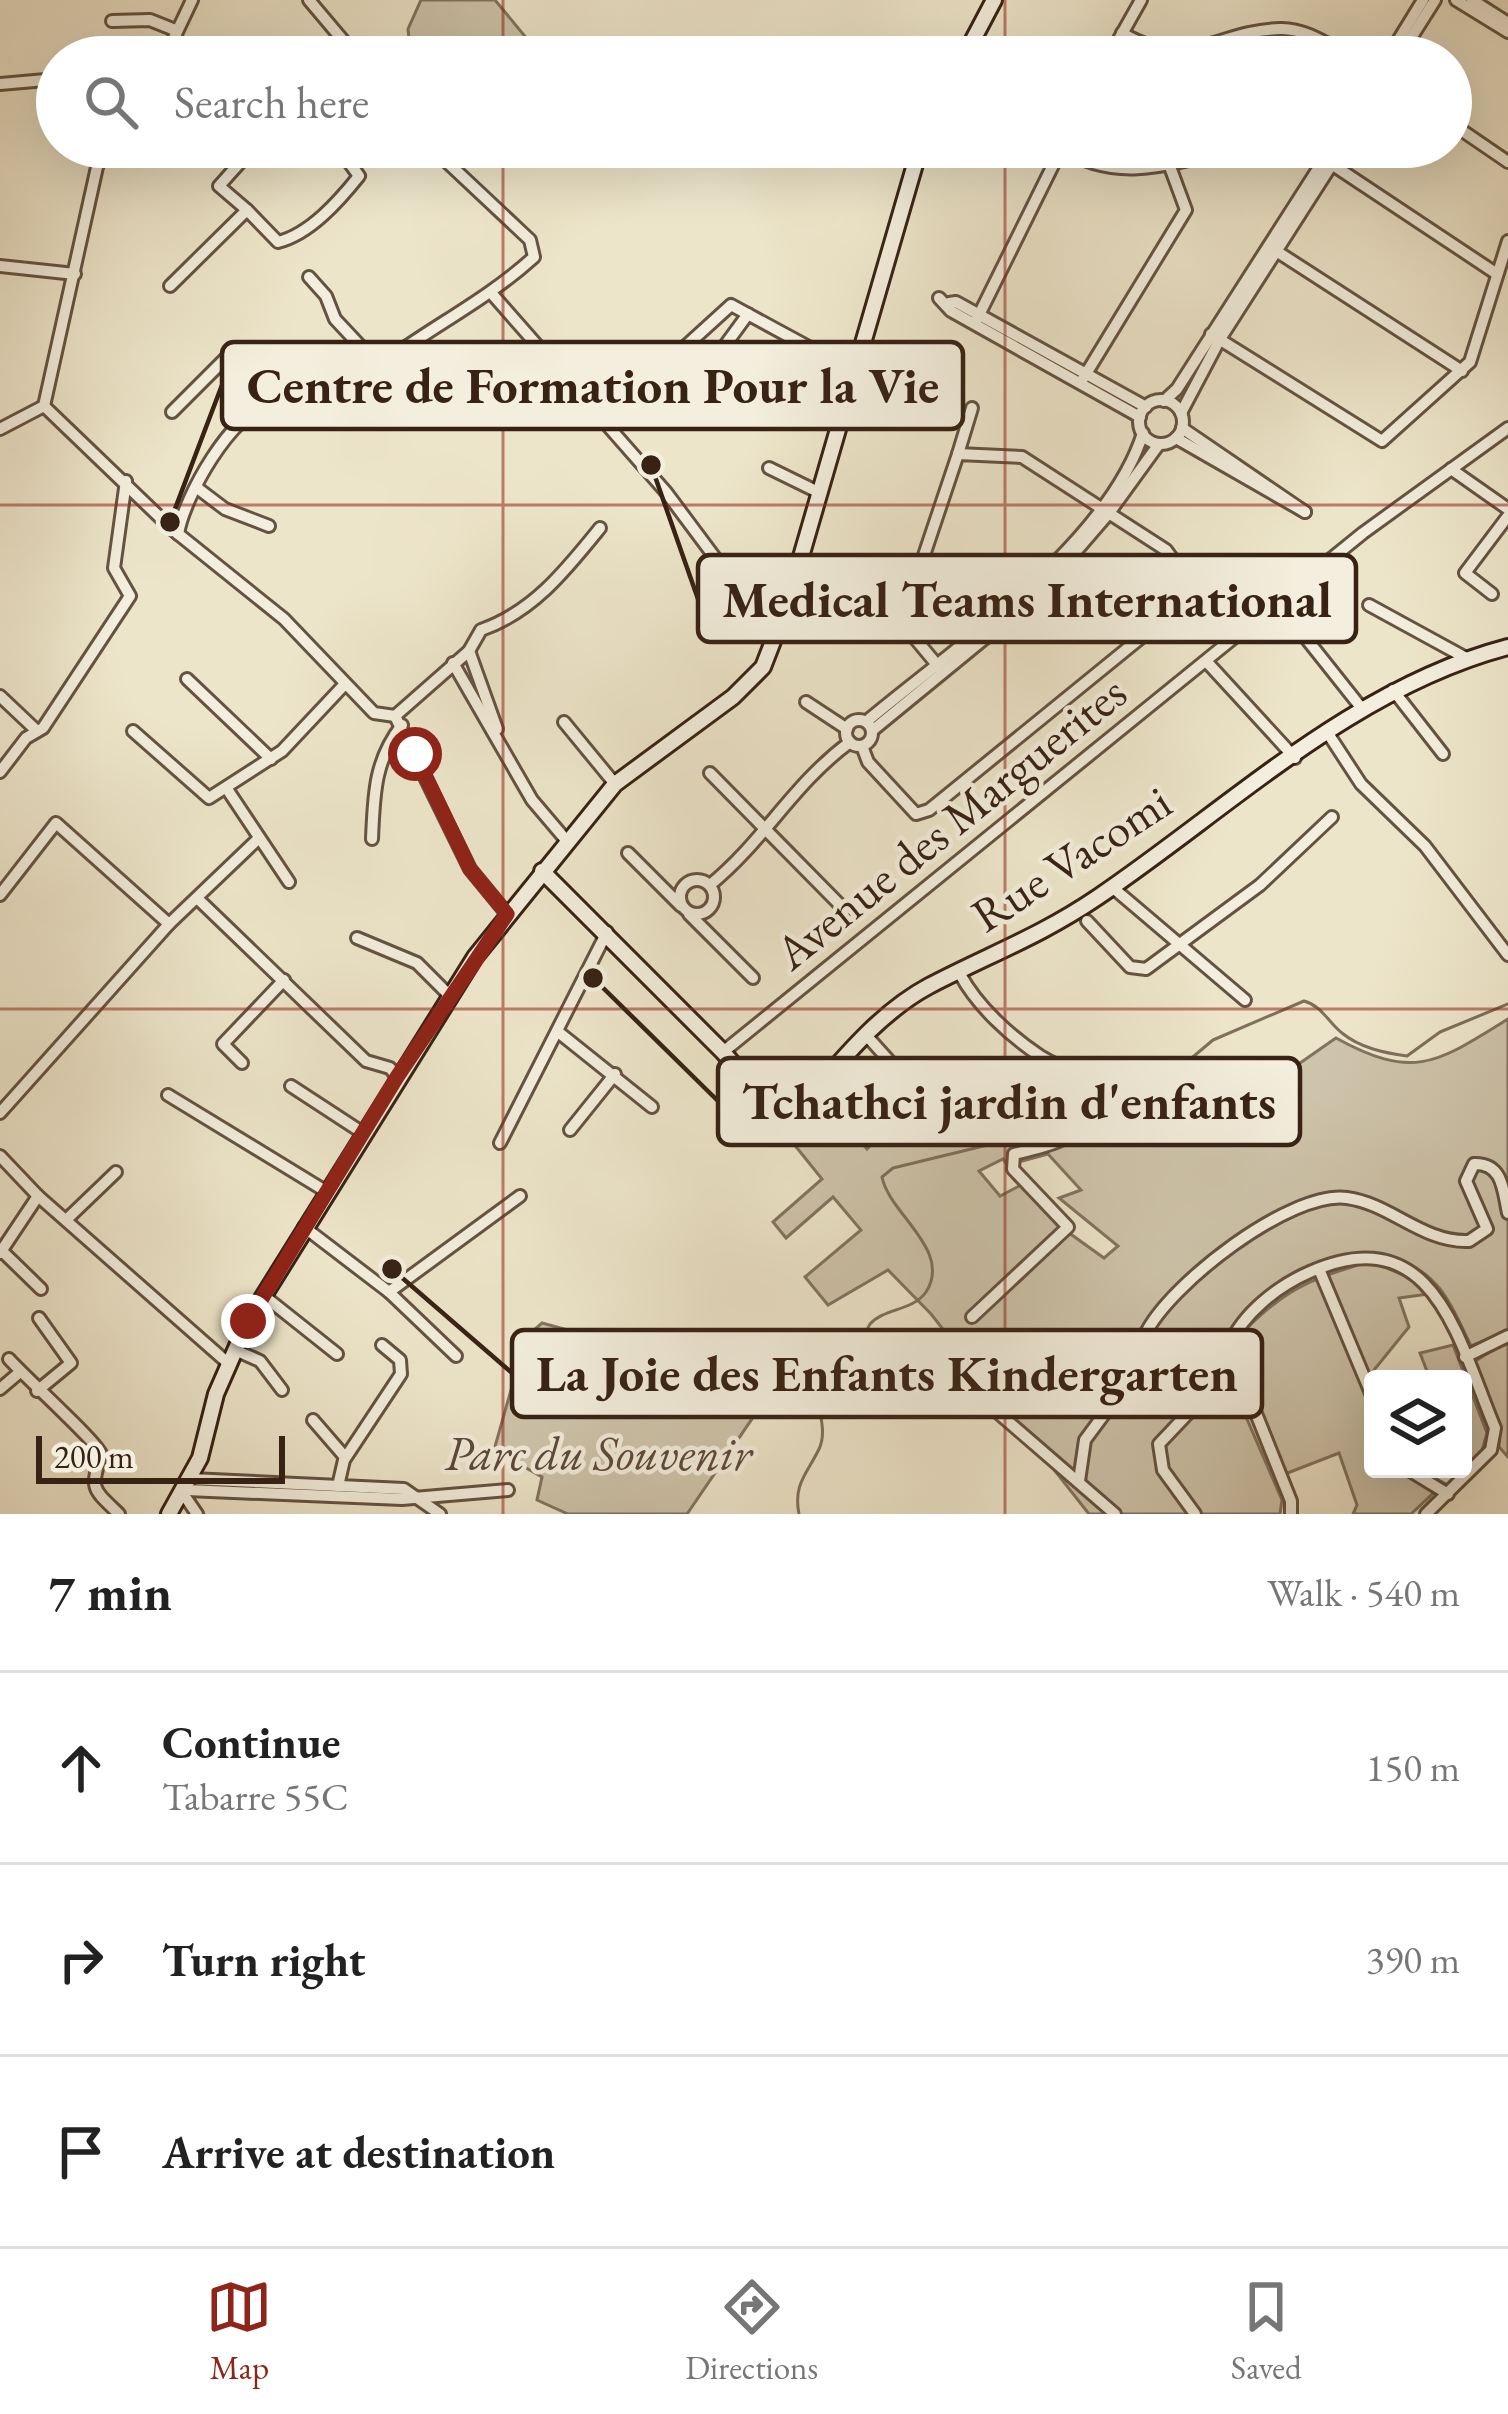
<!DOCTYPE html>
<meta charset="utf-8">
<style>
body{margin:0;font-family:"EB Garamond",serif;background:#f6f6f6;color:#222}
.controls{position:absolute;right:36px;bottom:36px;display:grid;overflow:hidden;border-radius:12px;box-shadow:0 12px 48px #0002}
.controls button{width:108px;height:108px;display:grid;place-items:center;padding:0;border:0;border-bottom:3px solid #e0e0e0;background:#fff;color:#222;font:60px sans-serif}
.scale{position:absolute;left:36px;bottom:30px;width:249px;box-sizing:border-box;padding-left:12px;border:6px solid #372214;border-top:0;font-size:33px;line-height:42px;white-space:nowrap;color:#372214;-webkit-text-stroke:9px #f3eedd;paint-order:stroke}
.stop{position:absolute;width:36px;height:36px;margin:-27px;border:9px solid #8f2418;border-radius:50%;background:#fff}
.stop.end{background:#8f2418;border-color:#fff;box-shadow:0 3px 12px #0008}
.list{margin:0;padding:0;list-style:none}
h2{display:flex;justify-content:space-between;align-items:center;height:156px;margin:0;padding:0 48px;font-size:51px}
h2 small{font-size:39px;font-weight:400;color:#767676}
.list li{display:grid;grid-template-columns:78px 1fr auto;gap:36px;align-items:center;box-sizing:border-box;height:192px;padding:0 48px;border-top:3px solid #e0e0e0}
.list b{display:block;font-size:45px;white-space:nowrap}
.list p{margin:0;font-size:39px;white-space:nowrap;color:#767676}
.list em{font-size:39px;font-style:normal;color:#767676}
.icon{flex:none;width:66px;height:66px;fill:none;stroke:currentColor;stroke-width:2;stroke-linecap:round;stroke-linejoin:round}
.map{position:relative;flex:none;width:1508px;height:1514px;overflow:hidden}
.search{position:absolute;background:#fff;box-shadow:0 12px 48px #0002;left:36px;right:36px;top:36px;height:132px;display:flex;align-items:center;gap:30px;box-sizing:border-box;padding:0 42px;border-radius:66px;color:#767676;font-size:45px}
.sheet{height:732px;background:#fff}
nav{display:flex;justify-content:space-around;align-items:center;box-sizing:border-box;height:168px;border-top:3px solid #e0e0e0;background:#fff;font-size:33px;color:#767676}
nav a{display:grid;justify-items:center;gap:6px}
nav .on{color:#8f2418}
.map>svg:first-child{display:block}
</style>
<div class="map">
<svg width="1508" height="1514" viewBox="0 0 1508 1514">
<rect width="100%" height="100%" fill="#ede5ca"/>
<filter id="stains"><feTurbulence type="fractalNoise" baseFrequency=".00167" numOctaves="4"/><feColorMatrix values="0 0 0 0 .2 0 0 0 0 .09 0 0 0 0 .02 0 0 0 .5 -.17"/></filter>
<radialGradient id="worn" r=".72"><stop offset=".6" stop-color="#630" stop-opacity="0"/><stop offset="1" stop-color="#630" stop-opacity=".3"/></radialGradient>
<g fill="#cec4ab" stroke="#827360" stroke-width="3" fill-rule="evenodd">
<path d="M421 0H495L542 57H411L408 29Z"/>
<path d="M1508 1019V1331L1471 1346C1462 1328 1453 1305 1440 1289 1395 1234 1316 1250 1266 1291 1250 1305 1236 1324 1222 1340L1221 1359 1282 1500 1280 1514H1089L931 1314 888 1270 828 1305 805 1277 861 1230 833 1197 786 1238 773 1222 822 1179 785 1133 821 1097 867 1149 923 1090 952 1120 968 1106 990 1131 1002 1118 997 1106 1053 1070C1076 1080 1107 1109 1124 1113 1211 1134 1270 1083 1336 1038 1414 1081 1437 1063 1508 1019ZM1048 1154 1081 1190 1059 1198 1118 1246 1104 1258 1065 1230 1023 1184 1000 1196 979 1171 1003 1159 1007 1165Z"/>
<path d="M1371 1261 1414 1280 1429 1294 1399 1298 1409 1327 1374 1370 1373 1469H1418L1444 1483 1411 1514H1353L1357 1505 1339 1453 1285 1474 1234 1349 1235 1340C1284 1289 1305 1281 1371 1261Z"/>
<path d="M542 1323 575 1332C584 1379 618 1394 658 1417L740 1370 771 1391 687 1514H568L537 1500 542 1477 494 1450 526 1337Z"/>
<path d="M1508 1340V1457L1499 1447V1426L1474 1362Z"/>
<path d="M1453 1345 1487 1433 1481 1454 1460 1478 1456 1469H1463V1379H1430L1420 1353Z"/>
</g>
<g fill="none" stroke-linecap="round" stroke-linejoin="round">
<g stroke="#7f6f5c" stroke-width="3">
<path d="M1101 1112 1127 1114 1159 1132 1205 1120 1212 1110 1178 1081 1175 1072 1213 1040 1304 1001C1322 1006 1328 1022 1342 1033 1360 1048 1385 1053 1407 1056L1440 1032 1508 1004"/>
<path d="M799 1514C793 1484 807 1474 819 1449 828 1430 817 1408 816 1388 834 1382 863 1373 867 1352 869 1341 863 1334 870 1324 884 1308 913 1311 926 1292 953 1250 889 1214 882 1177L893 1168 1000 1142 1007 1133 1012 1102 1091 1111"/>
</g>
<g stroke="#645342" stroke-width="16">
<g id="street">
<path d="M309 0 357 57"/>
<path d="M1456 0 1508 32"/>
<path d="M1472 0 1508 23"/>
<path d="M112 21 150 20 175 30 180 57"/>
<path d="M1122 33C1189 72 1215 31 1280 29 1305 28 1329 45 1351 57"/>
<path d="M165 57 192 0"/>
<path d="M1109 57 1141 0"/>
<path d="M1388 57 1423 0"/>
<path d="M1399 57 1435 0"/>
<path d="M0 84 57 79"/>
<path d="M1451 123 1508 162"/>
<path d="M1296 147 1324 159 1497 274"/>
<path d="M1062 148C1117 186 1179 162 1239 147"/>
<path d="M247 210 278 242C310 234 339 201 359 176L338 147"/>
<path d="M1270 247 1462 371"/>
<path d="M0 266 75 274"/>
<path d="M309 277 326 296 335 319 379 366"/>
<path d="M170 286 247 210 219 186 254 147"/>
<path d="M493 295 666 492 775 638"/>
<path d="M939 298 951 311 1140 417"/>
<path d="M949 303 956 302 1146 407"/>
<path d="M976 321 1062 147"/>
<path d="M1211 334 1382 441 1470 362 1508 241"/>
<path d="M665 365 731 305 851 370"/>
<path d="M1081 382 1186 210 1169 164"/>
<path d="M688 396 748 314"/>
<circle cx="1161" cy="422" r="22"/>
<path d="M1164 401 1177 389 1332 147"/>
<path d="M44 406 172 529 284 619 374 713 395 716"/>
<path d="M44 406 97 167 108 147"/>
<path d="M172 412 232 352 282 404"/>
<path d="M1181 413 1220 339 1343 147"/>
<path d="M1182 428 1305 512"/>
<path d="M0 429 44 406"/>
<path d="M1176 438 1305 512"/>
<path d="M958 454 972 408"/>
<path d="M769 468 818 492"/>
<path d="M1451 469 1508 509"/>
<path d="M196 487 225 509 269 526"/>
<path d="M178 534C184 497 232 411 271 404 284 402 295 411 308 415 344 403 360 379 390 358 439 323 490 297 534 257L530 240 431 147"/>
<path d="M1197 592 1226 569"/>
<path d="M1492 594 1465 573 1508 516"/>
<path d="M1278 603 1363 710"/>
<path d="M1369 605 1466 658"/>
<path d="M469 651 497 729"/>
<path d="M1206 661 1295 758"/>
<path d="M453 663 532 800 566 840"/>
<path d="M187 679 271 759"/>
<path d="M1393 690 1443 754"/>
<path d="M0 696 37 731"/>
<path d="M806 702 847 729"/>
<path d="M395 716 469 651 481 630C533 612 566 570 600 528"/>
<path d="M395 716 470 869 507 914"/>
<circle cx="859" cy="733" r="13"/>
<path d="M867 721C954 648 1108 545 1143 433"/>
<path d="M564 722 615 784"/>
<path d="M873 730 1040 593 1109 513 1159 444"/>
<path d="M133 731 209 798 282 751 345 684"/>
<path d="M1329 735 1361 784 1425 846 1508 955"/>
<path d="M862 746 868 762 916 814 929 810 1197 592 1166 550 1022 457 958 454 904 615 908 630 943 672"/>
<path d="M0 772 26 738 43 728 130 596 114 568 126 481"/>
<path d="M710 773 845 910"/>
<path d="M227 789 289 882"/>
<path d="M372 839C374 795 374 761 402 725"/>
<path d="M628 853 681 906"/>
<circle cx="697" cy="897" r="17"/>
<path d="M710 885C765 840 792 785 850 742"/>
<path d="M1112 887 1245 1000"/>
<path d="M0 895 56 823 169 924"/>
<path d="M198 899 366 1061 390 1068 397 1077"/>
<path d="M689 914 753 978"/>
<path d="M1087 921 1130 967 1146 969 1260 885 1332 817"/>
<path d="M357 938 417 963 450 996"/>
<path d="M960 974C977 1006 1010 1036 1040 1056 1062 1070 1089 1075 1103 1098 1089 1137 1051 1145 1014 1154L1013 1169 1068 1227 972 1317"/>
<path d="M557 1031 652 1107"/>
<path d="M866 1035 938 1115"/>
<path d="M723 1052 1363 533 1508 428"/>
<path d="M242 1063 223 1044 284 980"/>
<path d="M291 1086 363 1133"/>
<path d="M168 1095 327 1192"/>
<path d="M0 1113 169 924 259 838"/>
<path d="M570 1130 615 1074"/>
<path d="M500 1143 607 932"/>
<path d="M0 1156 38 1196 229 1364"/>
<path d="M66 1220 116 1172"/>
<path d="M304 1227 389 1292 456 1356"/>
<path d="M2 1251 41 1289"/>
<path d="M0 1253 38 1196"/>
<path d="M1319 1269 1373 1398"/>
<path d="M389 1292 520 1196"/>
<path d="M264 1296 337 1354"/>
<path d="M235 1350 260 1361 282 1390"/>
<path d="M1465 1357 1508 1336"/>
<path d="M9 1359C25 1377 99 1444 101 1454 91 1490 91 1487 119 1514"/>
<path d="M966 1385 1115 1514"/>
<path d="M0 1389 20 1372"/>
<path d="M37 1391 71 1363 39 1318"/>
<path d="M994 1406 1093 1336"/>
<path d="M313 1420 345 1457"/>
<path d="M1407 1469 1448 1494"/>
<path d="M191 1479 404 1489 440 1514"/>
<path d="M1079 1481 1085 1440 1122 1390"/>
<path d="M338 1486 344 1460 401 1374 400 1360 382 1345"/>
<path d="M187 1490 402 1499 508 1490"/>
<path d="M184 1495 197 1514"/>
<path d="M1195 1514 1163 1470 1159 1444 1195 1406 1146 1346 1145 1335C1168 1285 1291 1190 1347 1198 1391 1204 1423 1243 1469 1241L1487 1229 1466 1181 1474 1164C1503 1163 1503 1190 1508 1213"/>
<path d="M1291 1514V1501L1229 1346C1243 1313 1278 1286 1310 1272 1434 1217 1458 1340 1495 1428L1491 1450 1426 1514"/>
</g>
</g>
<g stroke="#372214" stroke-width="20">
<g id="secondary">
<path d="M964 57 994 0"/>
<path d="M542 871 723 1052 785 1124C829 1077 871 1017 929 986 990 954 1039 937 1098 897 1229 808 1352 688 1508 647"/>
<path d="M169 1514 200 1458 216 1394 248 1321 475 957 615 784 733 697 763 667 787 605 920 147"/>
</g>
</g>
<use href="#street" stroke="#f3eedd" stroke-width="10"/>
<use href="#secondary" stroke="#f3eedd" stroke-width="14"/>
</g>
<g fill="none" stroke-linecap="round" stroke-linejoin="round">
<path stroke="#8f2418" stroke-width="15" d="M248 1321 397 1077 507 914 470 869 415 754"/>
</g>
<path fill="none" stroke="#8f2418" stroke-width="3" stroke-opacity="0.55" d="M503 0V57M1005 0V57M503 147V1514M1005 147V1514M0 505H1508M0 1009H1508"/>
<g text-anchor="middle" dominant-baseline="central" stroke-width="9" stroke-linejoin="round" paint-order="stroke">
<g font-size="48" fill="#372214" stroke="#f3eedd">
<text transform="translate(950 822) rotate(-39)">Avenue des Marguerites</text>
<text transform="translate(1071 858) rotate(-33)">Rue Vacomi</text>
</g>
<g font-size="48" font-style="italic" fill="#5d4a3a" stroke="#f3eedd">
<text x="598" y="1453">Parc du Souvenir</text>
</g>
</g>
<path fill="none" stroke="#372214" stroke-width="4.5" d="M170 522L222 385M651 465L698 599M593 978L718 1101M392 1269L512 1373"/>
<g fill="#372214" stroke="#f3eedd" stroke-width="4.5">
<circle cx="170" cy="522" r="12"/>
<circle cx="651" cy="465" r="12"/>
<circle cx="593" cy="978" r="12"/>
<circle cx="392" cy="1269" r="12"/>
</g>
<g fill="#f3eedd" stroke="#372214" stroke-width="4.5">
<rect x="222" y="342" width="741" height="87" rx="12"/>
<rect x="698" y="555" width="658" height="87" rx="12"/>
<rect x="718" y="1058" width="582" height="87" rx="12"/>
<rect x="512" y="1330" width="750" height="87" rx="12"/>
</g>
<g font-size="51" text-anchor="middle" font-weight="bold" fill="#372214">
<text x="593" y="403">Centre de Formation Pour la Vie</text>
<text x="1027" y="617">Medical Teams International</text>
<text x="1009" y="1119">Tchathci jardin d'enfants</text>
<text x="887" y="1391">La Joie des Enfants Kindergarten</text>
</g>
<rect width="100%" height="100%" filter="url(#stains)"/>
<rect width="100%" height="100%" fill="url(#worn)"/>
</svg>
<div class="controls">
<button><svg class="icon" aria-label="layers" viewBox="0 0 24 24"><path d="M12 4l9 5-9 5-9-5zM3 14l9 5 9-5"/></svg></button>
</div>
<div class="scale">200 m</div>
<div class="stop" style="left:415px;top:754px"></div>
<div class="stop end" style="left:248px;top:1321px"></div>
<div class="search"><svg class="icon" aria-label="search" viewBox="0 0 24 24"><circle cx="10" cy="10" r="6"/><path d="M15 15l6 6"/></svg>Search here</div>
</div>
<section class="sheet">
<h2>7 min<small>Walk · 540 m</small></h2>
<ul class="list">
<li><svg class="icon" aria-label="ahead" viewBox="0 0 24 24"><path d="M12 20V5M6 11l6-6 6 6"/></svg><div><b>Continue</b><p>Tabarre 55C</p></div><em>150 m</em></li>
<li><svg class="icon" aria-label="right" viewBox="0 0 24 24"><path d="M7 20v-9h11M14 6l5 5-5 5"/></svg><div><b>Turn right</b></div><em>390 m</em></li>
<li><svg class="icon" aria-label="arrive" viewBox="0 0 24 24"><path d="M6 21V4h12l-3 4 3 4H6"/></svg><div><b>Arrive at destination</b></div></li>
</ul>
</section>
<nav>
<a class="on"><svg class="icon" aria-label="map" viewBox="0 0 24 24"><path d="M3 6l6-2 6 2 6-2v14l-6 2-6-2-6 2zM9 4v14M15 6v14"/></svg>Map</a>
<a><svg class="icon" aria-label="directions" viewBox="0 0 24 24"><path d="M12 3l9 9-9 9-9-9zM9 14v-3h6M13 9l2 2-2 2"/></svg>Directions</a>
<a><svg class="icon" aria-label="saved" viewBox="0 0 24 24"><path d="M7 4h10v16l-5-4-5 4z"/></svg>Saved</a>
</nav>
